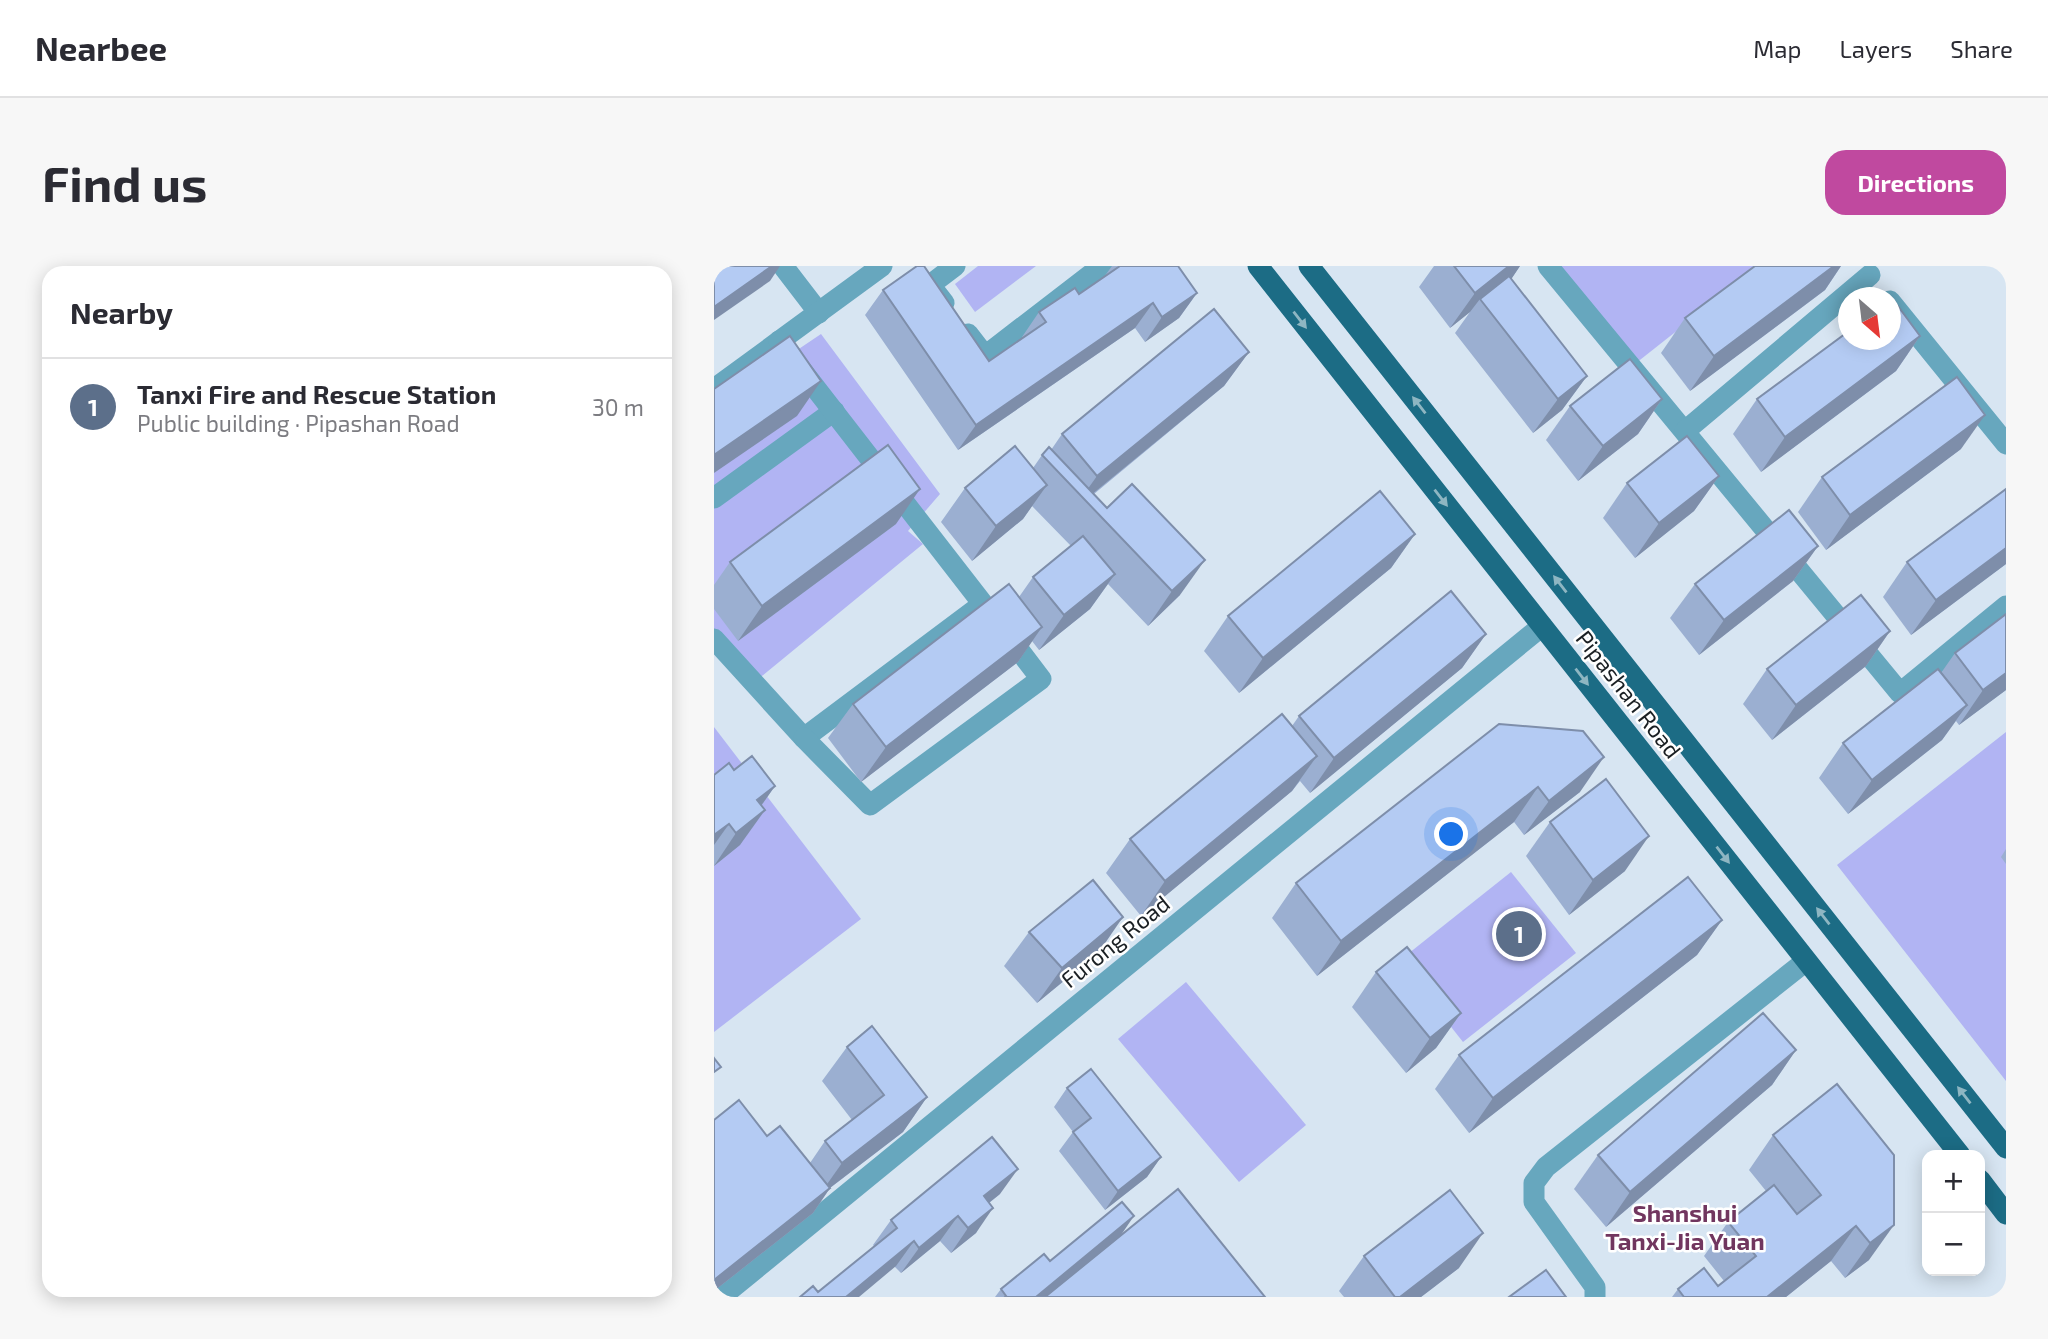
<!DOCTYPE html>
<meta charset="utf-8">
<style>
body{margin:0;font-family:"Exo 2",sans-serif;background:#f7f7f7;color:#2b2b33}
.controls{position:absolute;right:21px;bottom:21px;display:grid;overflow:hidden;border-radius:14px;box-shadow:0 4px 18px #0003}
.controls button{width:63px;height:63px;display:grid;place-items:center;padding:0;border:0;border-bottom:2px solid #e1e1e2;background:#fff;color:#2b2b33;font:35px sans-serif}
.compass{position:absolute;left:1124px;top:21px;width:63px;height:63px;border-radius:50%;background:#fff;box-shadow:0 4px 18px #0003;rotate:152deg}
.you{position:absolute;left:738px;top:569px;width:24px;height:24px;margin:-18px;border:5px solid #fff;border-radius:50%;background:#1a73e8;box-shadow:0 0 0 10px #1a73e833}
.badge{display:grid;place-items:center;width:46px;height:46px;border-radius:50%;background:#c0499f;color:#fff;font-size:23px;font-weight:700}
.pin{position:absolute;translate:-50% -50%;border:4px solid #fff;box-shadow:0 2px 7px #0006}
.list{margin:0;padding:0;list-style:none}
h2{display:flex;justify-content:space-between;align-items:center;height:91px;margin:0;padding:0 28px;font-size:30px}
h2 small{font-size:23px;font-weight:400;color:#7c7c81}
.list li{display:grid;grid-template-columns:46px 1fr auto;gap:21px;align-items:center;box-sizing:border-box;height:98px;padding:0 28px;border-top:2px solid #e1e1e2}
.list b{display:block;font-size:26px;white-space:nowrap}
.list p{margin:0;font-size:23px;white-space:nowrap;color:#7c7c81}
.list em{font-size:23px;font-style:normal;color:#7c7c81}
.map{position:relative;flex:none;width:1292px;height:1031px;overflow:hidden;border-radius:21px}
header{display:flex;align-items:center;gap:42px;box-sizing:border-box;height:98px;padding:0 35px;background:#fff;border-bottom:2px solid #e1e1e2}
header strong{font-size:33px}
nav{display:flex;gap:38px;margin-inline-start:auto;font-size:24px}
.intro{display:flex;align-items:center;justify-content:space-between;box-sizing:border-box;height:168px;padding:0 42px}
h1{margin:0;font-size:49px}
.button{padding:18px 32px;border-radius:21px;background:#c0499f;color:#fff;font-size:24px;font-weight:700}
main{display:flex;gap:42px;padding:0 42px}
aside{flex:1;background:#fff;border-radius:21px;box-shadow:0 4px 18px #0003}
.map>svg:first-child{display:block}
</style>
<header>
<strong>Nearbee</strong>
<nav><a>Map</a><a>Layers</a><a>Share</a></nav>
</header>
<div class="intro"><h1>Find us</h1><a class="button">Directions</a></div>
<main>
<aside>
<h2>Nearby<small></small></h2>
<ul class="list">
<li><span class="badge" style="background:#5c6f8a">1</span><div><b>Tanxi Fire and Rescue Station</b><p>Public building · Pipashan Road</p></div><em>30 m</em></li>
</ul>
</aside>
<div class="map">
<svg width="1292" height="1031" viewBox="0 0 1292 1031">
<rect width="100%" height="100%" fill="#d7e5f2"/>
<g fill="#b1b4f3">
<path d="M264 0H322L261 46 241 18Z"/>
<path d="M834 0H1045L917 101Z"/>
<path d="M107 68 226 228 194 265 209 278 32 423 0 386V140Z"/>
<path d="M0 461 147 653 0 766Z"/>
<path d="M1292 466V815L1123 599Z"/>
<path d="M797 606 862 687 749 776 685 695Z"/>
<path d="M472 716 592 859 525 916 404 773Z"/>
</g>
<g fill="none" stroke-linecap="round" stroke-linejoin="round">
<g stroke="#67a7be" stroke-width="21">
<path d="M69 0 105 47"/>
<path d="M834 0 1186 427 1292 340"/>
<path d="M1176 35 1292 178"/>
<path d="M230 37 216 19 241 0"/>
<path d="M254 68 271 90 388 0"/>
<path d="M0 123 168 0"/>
<path d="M971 165 1156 9"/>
<path d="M0 232 120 145"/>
<path d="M0 373 90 472 269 338 65 75"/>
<path d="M90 472 156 539 327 413 292 367"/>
<path d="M7 1031 828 360"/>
<path d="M881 1031V1021L820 936V917L832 901 1092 695"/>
</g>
<g stroke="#1c6c85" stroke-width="21">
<path d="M544 0 1246 889"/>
<path d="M595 0 1292 882"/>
<path d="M1266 914 1292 948"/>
</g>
</g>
<g fill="#9bafd1">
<path d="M398 0H464L483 27 465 52 431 76 421 62 244 184 151 49 169 24 275 95 308 72V71L325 46 365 28 390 11Z"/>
<path d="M720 0H806L797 13 873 110 848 144 819 167 741 67 756 46 736 62 705 21Z"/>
<path d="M1041 0H1127L1111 24 976 125 947 87 971 52Z"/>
<path d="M1206 70 1182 105 1047 206 1019 168 1043 133Z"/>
<path d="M535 86 510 120 380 228 466 329 434 360 394 318 376 343 325 384 318 375 304 396 147 516 114 472 139 438 305 331 319 311 357 280 318 240 309 253 258 295 227 256 251 222 319 202 328 189 337 184 348 168Z"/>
<path d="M948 133 924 168 864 215 832 174 856 140Z"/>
<path d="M1247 183 1112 284 1084 246 1108 211Z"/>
<path d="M1005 210 980 245 921 292 889 252 913 217Z"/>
<path d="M1292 223V298L1197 369 1169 331 1193 296Z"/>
<path d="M182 258 24 375 0 343V319L16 296Z"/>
<path d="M701 268 677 302 525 427 490 385 514 350Z"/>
<path d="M1104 280 1079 315 985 389 956 352 981 318Z"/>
<path d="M1292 348V424L1245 459 1242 455 1228 474 1134 548 1105 512 1129 477 1227 407 1241 387Z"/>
<path d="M1176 365 1152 400 1058 474 1029 438 1053 403Z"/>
<path d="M772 368 748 402 596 527 586 515 578 525 427 650 392 607 416 573 578 460 585 450Z"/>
<path d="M785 458 866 526 810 569 800 556 603 710 558 652 582 617Z"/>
<path d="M20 504 61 520 47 540 26 579 0 600V509Z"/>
<path d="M836 556 911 605 855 649 812 590Z"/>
<path d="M1292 583V598L1287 591Z"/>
<path d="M1008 654 983 689 755 867 721 823 745 789Z"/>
<path d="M315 666 385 686 323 737 290 700Z"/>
<path d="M662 706 747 747 722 782 692 807 638 741Z"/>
<path d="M133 781 213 831 189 866 116 922 99 947 0 1025V854L53 870 96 897 111 875 138 854 108 815Z"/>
<path d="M1082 784 1058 819 892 961 860 923 884 889Z"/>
<path d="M353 822 447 891 433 911 391 944 345 885 359 866 340 841Z"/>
<path d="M1059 869 1180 889 1155 994 1131 1012 1117 995 1072 1031H958L964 1023 1004 1020 1010 1015 990 990 1014 956 1052 925 1035 904Z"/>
<path d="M286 928 275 937 262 967 237 987 226 975 187 1007 159 979 177 954Z"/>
<path d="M407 969 551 1031H281L287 1023 336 995Z"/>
<path d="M650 990 745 1002 707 1031H630L625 1025Z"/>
</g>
<g fill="#7e8eaa">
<path d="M58 0H66L56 15 0 54V41Z"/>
<path d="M795 0H806L796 15 766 33 756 46 736 62 761 27Z"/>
<path d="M1120 0H1127L1111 24 976 125 1000 90Z"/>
<path d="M483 27 465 52 431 76 448 51Z"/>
<path d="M439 37 421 62 244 184 262 159Z"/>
<path d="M1206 70 1182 105 1047 206 1071 171Z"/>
<path d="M535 86 510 120 371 234 368 231 383 210Z"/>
<path d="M873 110 848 144 819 167 844 133Z"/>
<path d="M107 115 83 150 0 207V189Z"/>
<path d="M948 133 924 168 864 215 889 180Z"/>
<path d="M1271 149 1247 183 1112 284 1136 249Z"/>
<path d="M1005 210 980 245 921 292 945 257Z"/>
<path d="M333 219 309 253 258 295 282 260Z"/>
<path d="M206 223 182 258 24 375 48 340Z"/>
<path d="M701 268 677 302 525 427 549 392Z"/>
<path d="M1104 280 1079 315 985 389 1010 354Z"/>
<path d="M1292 282V298L1197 369 1222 334Z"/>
<path d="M491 294 466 329 434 360 458 325Z"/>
<path d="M401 308 376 343 325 384 350 349Z"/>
<path d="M328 361 304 396 147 516 172 481Z"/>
<path d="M1176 365 1152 400 1058 474 1082 439Z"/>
<path d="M772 368 748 402 596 527 620 492Z"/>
<path d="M1292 407V424L1245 459 1269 424Z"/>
<path d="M1253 439 1228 474 1134 548 1158 514Z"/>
<path d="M603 490 578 525 427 650 451 615Z"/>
<path d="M890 491 866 526 810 569 835 535Z"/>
<path d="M61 520 37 554 43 534Z"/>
<path d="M824 521 800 556 603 710 627 675Z"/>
<path d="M51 544 26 579 0 600 22 567Z"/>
<path d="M15 558 0 579V569Z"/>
<path d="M935 570 911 605 855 649 879 614Z"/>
<path d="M409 651 385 686 323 737 348 702Z"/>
<path d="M1008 654 983 689 755 867 779 832Z"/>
<path d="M747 747 722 782 692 807 716 772Z"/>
<path d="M1082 784 1058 819 892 961 916 926Z"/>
<path d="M213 831 189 866 104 931 128 897Z"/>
<path d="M447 891 433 911 391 944 404 925Z"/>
<path d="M304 903 286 928 252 955 270 930Z"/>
<path d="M116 922 99 947 0 1025V1014Z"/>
<path d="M279 942 262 967 237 987 254 962Z"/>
<path d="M244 950 226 975 187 1007 205 982Z"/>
<path d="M420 950 407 969 332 1031H322Z"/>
<path d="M1180 959 1155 994 1131 1012 1156 977Z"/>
<path d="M1142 960 1117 995 1072 1031H1053Z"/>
<path d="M769 967 745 1002 707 1031H686Z"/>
<path d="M200 975 182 1000 145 1031H132Z"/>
</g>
<g fill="#b4cbf3" stroke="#7e8eaa" stroke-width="2">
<path d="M0 0H58L0 41Z"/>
<path d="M203 0H210L275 95 332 56 325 46 361 22 365 28 406 0H464L483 27 448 51 439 37 262 159 169 24Z"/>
<path d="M740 0H795L761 27Z"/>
<path d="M1041 0H1120L1000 90 971 52Z"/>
<path d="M795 10 873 110 844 133 766 33Z"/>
<path d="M1178 32 1206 70 1071 171 1043 133 1135 65V74H1177V33Z"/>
<path d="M500 43 535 86 383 210 348 168Z"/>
<path d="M76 70 107 115 0 189V123Z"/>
<path d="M916 93 948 133 889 180 856 140Z"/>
<path d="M1243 111 1271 149 1136 249 1108 211Z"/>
<path d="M973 170 1005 210 945 257 913 217Z"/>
<path d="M174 179 206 223 48 340 16 296Z"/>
<path d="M301 180 333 219 282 260 251 222Z"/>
<path d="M335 181 393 242 418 218 491 294 458 325 328 189Z"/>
<path d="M1292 223V282L1222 334 1193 296Z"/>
<path d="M666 225 701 268 549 392 514 350Z"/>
<path d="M1075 244 1104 280 1010 354 981 318Z"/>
<path d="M369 270 401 308 350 349 319 311Z"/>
<path d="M295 318 328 361 172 481 139 438Z"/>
<path d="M737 325 772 368 620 492 585 450Z"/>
<path d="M1147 329 1176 365 1082 439 1053 403Z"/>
<path d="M1292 348V407L1269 424 1241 387Z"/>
<path d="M1224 403 1253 439 1158 514 1129 477Z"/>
<path d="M568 448 603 490 451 615 416 573Z"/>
<path d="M785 458 869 465 890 491 835 535 824 521 627 675 582 617Z"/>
<path d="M38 490 61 520 43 534 51 544 22 567 15 558 0 569V509L15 497 20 504Z"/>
<path d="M892 513 935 570 879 614 836 556Z"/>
<path d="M974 611 1008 654 779 832 745 789Z"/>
<path d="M379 614 409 651 348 702 315 666Z"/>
<path d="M693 681 747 747 716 772 662 706Z"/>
<path d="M1049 747 1082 784 916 926 884 889Z"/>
<path d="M158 760 213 831 128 897 111 875 170 829 133 781Z"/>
<path d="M0 792 7 801 0 806Z"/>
<path d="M377 803 447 891 404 925 359 866 377 852 353 822Z"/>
<path d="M1123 818 1180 889V959L1156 977 1142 960 1053 1031H970L964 1023 990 1002 1004 1020 1042 990 1014 956 1060 919 1083 948 1107 929 1059 869Z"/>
<path d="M25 834 53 870 66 860 116 922 0 1014V854Z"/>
<path d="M278 871 304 903 270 930 279 942 254 962 244 950 205 982 200 975 132 1031H86L99 1020 104 1026 183 962 177 954Z"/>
<path d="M464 923 551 1031H331Z"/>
<path d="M736 924 769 967 686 1031H681L650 990Z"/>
<path d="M408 936 420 950 322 1031H291L292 1030 287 1023 330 988 336 995Z"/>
<path d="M832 1004 852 1031H795Z"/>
</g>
<defs><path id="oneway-solid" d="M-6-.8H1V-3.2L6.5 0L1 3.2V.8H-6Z" transform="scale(1.75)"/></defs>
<g fill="#8eb6c2">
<use href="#oneway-solid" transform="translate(586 54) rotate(52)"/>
<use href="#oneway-solid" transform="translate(705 139) rotate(-128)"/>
<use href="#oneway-solid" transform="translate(727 232) rotate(52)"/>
<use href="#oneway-solid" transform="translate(846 318) rotate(-128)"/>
<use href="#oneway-solid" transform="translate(868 411) rotate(52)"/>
<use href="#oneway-solid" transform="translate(1009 589) rotate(52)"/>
<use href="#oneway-solid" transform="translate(1109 650) rotate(-128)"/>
<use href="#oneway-solid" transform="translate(1250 829) rotate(-128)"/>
</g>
<g text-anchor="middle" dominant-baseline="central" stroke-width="5" stroke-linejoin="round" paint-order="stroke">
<g font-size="23" fill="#1a1f23" stroke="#fff">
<text transform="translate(915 428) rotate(52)">Pipashan Road</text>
<text transform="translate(401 675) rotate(-39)">Furong Road</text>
</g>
<g font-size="24" font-weight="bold" fill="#71365f" stroke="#fff">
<text x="971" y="946">Shanshui<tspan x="971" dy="28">Tanxi-Jia Yuan</tspan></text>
</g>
</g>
</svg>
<div class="controls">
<button>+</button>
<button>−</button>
</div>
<svg class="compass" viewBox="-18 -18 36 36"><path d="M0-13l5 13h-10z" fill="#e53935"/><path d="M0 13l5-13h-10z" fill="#7c7c81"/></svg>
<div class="you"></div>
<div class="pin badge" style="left:805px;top:668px;background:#5c6f8a">1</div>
</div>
</main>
